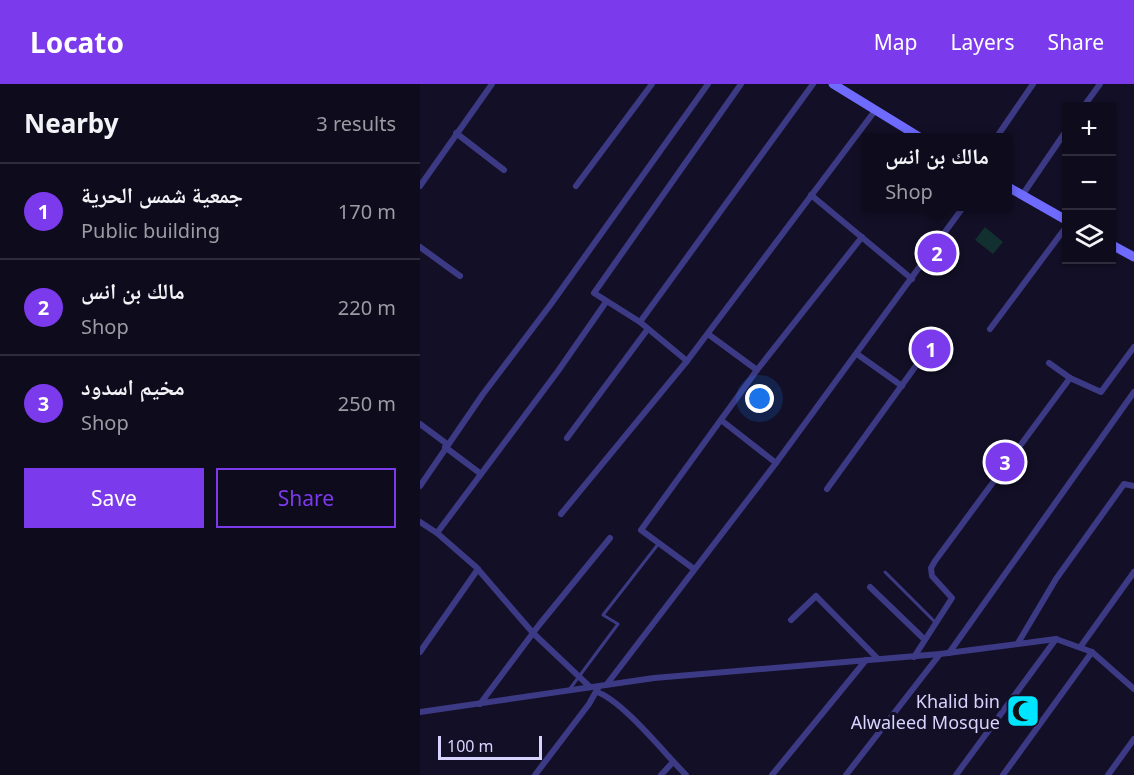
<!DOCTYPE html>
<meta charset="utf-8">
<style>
body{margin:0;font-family:"Noto Sans","Noto Naskh Arabic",sans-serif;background:#171425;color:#f1f3f6}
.controls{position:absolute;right:18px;top:18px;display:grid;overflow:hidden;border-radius:0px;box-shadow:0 2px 4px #0004}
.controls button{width:54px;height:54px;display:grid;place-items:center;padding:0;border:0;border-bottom:2px solid #2e2b3b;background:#0e0b1c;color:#f1f3f6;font:30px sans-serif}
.scale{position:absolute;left:18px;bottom:15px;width:104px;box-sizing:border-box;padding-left:6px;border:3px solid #d9d4ff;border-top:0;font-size:16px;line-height:21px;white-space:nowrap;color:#d9d4ff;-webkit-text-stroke:4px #130f26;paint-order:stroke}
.you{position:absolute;left:340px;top:315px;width:21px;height:21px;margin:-15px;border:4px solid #fff;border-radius:50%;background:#1a73e8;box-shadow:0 0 0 9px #1a73e833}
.badge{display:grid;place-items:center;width:39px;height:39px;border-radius:50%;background:#7c3aed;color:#fff;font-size:20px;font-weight:700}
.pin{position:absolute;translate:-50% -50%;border:3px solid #fff;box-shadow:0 2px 6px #0006}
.popup{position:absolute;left:442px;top:49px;width:150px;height:78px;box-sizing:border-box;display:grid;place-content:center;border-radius:0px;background:#0e0b1c;filter:drop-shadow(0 2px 4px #0005);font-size:20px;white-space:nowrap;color:#9b9ba3}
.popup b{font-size:22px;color:#f1f3f6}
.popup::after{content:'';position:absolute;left:50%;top:100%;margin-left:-12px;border:12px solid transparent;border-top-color:#0e0b1c}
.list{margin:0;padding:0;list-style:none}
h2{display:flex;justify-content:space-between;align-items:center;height:78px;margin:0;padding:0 24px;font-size:26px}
h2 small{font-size:20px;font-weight:400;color:#9b9ba3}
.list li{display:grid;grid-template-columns:39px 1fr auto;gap:18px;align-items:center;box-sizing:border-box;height:96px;padding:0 24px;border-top:2px solid #2e2b3b}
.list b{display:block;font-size:22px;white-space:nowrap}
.list p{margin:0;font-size:20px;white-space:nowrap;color:#9b9ba3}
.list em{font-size:20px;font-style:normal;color:#9b9ba3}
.actions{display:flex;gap:12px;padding:18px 24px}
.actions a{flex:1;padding:14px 0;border:2px solid #7c3aed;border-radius:0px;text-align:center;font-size:21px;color:#7c3aed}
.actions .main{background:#7c3aed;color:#fff}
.icon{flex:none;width:33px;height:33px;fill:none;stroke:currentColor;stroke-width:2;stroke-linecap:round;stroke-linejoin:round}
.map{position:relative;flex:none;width:714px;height:691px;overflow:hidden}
header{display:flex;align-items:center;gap:36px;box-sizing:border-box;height:84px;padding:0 30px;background:#7c3aed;color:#fff}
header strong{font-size:28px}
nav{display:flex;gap:33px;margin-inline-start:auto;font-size:21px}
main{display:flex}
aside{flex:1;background:#0e0b1c}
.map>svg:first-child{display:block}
</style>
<header>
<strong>Locato</strong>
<nav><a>Map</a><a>Layers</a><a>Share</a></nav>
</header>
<main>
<aside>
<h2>Nearby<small>3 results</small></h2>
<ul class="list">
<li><span class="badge">1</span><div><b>جمعية شمس الحرية</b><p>Public building</p></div><em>170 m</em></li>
<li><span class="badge">2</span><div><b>مالك بن انس</b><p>Shop</p></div><em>220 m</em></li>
<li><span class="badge">3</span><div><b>مخيم اسدود</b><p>Shop</p></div><em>250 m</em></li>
</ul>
<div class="actions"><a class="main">Save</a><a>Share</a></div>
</aside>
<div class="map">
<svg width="714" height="691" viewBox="0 0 714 691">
<rect width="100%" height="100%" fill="#130f26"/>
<path fill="#12302f" d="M565 143 583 158 573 170 555 156Z"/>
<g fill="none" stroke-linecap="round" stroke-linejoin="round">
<g stroke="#3d3a85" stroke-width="3">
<path d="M465 488 515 538"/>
<path d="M149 606 198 540 183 531 239 459"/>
</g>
<g stroke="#3d3a85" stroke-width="6">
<path d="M664 22 680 0"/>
<path d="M36 49 84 86"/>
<path d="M576 54 613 0"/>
<path d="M0 102 72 0"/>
<path d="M156 102 232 0"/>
<path d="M603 110 646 47"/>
<path d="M391 111 492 195"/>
<path d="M0 163 40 192"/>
<path d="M220 238 393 0"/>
<path d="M570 245 646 143"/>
<path d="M288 250 337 286"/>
<path d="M437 270 482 302"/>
<path d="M267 277 220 238 174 209 321 0"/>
<path d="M629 279 650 294"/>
<path d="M301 336 356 379"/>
<path d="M0 340 27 360"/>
<path d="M147 354 227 246"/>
<path d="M25 363 61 390"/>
<path d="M0 402 63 310 131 220 288 0"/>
<path d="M407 405 516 254"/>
<path d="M141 430 267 277 454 28"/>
<path d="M0 438 17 449 138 287 186 218"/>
<path d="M17 449 56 483 113 549 170 603"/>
<path d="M274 485 221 446 337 286 442 153"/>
<path d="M450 503 504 555"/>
<path d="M371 536 396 512 458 575"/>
<path d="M598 559 636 495 704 400 714 402"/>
<path d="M661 562 714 488"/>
<path d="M0 568 58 485"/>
<path d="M529 569 714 308"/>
<path d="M494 573 532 514 512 492 511 484 515 477 650 294 681 308 714 263"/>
<path d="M187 600 356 379 544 122"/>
<path d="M177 608C203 617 245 670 266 691"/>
<path d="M60 620 119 541 190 454"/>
<path d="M0 628 234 594 520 570 636 555 672 568 714 605"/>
<path d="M115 691 169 620 178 604"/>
<path d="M241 691 253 678"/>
<path d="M352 691 446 576"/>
<path d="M426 691 520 570"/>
<path d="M536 691 636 555"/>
<path d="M583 691 672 568"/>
<path d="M688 691 714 655"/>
</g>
<g stroke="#6f6bff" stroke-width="9">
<path d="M413 0 501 54"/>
<path d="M588 103 646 136"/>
<path d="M692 161 714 173"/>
</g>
</g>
<defs>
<g id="mosque-square" transform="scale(1.725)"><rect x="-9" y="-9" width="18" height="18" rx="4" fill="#00e5ff" stroke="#130f26"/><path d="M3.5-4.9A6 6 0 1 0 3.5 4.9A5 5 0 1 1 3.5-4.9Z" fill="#111"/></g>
</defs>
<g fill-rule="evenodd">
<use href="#mosque-square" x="603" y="627"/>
</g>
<g text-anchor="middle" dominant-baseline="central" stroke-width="6" stroke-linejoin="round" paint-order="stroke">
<g font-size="18" fill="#d9d4ff" stroke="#130f26" text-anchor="end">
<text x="580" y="617">Khalid bin<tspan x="580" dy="21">Alwaleed Mosque</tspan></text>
</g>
</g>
</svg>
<div class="controls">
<button>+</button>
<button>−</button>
<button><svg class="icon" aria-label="layers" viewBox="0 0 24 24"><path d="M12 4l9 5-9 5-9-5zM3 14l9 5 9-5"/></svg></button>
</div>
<div class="scale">100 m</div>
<div class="you"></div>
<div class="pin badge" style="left:511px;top:265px">1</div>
<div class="pin badge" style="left:517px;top:169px">2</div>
<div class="popup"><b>مالك بن انس</b>Shop</div>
<div class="pin badge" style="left:585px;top:378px">3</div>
</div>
</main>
